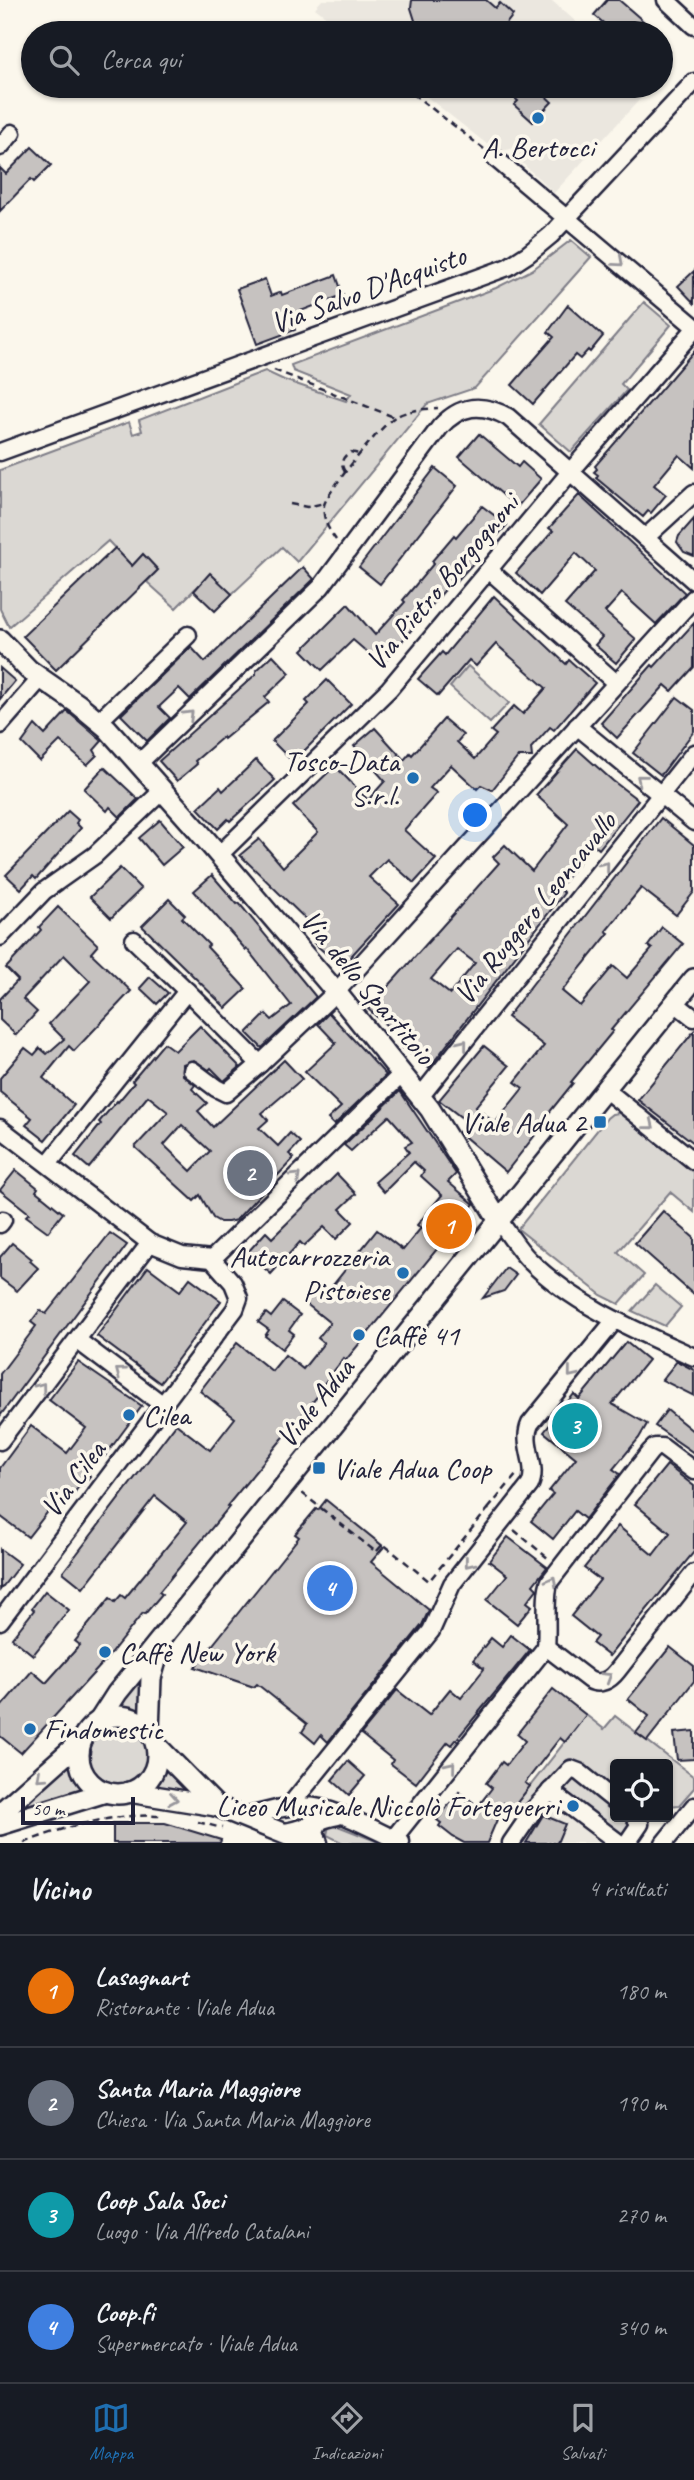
<!DOCTYPE html>
<html lang="it">
<meta charset="utf-8">
<style>
body{margin:0;font-family:Caveat,sans-serif;background:#242831;color:#f1f3f6}
.controls{position:absolute;right:21px;bottom:21px;display:grid;overflow:hidden;border-radius:7px;box-shadow:0 2px 5px #0004}
.controls button{width:63px;height:63px;display:grid;place-items:center;padding:0;border:0;border-bottom:2px solid #363941;background:#171b24;color:#f1f3f6;font:35px sans-serif}
.scale{position:absolute;left:21px;bottom:18px;width:114px;box-sizing:border-box;padding-left:7px;border:4px solid #22223b;border-top:0;font-size:19px;line-height:24px;white-space:nowrap;color:#22223b;-webkit-text-stroke:5px #fbf7ec;paint-order:stroke}
.you{position:absolute;left:476px;top:816px;width:24px;height:24px;margin:-18px;border:5px solid #fff;border-radius:50%;background:#1a73e8;box-shadow:0 0 0 10px #1a73e833}
.badge{display:grid;place-items:center;width:46px;height:46px;border-radius:50%;background:#1f6fb2;color:#fff;font-size:23px;font-weight:700}
.pin{position:absolute;translate:-50% -50%;border:4px solid #fff;box-shadow:0 2px 7px #0006}
.list{margin:0;padding:0;list-style:none}
h2{display:flex;justify-content:space-between;align-items:center;height:91px;margin:0;padding:0 28px;font-size:30px}
h2 small{font-size:23px;font-weight:400;color:#9ea1a6}
.list li{display:grid;grid-template-columns:46px 1fr auto;gap:21px;align-items:center;box-sizing:border-box;height:112px;padding:0 28px;border-top:2px solid #363941}
.list b{display:block;font-size:26px;white-space:nowrap}
.list p{margin:0;font-size:23px;white-space:nowrap;color:#9ea1a6}
.list em{font-size:23px;font-style:normal;color:#9ea1a6}
.icon{flex:none;width:38px;height:38px;fill:none;stroke:currentColor;stroke-width:2;stroke-linecap:round;stroke-linejoin:round}
.map{position:relative;flex:none;width:694px;height:1843px;overflow:hidden}
.search{position:absolute;background:#171b24;box-shadow:0 2px 5px #0004;left:21px;right:21px;top:21px;height:77px;display:flex;align-items:center;gap:18px;box-sizing:border-box;padding:0 24px;border-radius:38px;color:#9ea1a6;font-size:26px}
.sheet{height:539px;background:#171b24}
nav{display:flex;justify-content:space-around;align-items:center;box-sizing:border-box;height:98px;border-top:2px solid #363941;background:#171b24;font-size:19px;color:#9ea1a6}
nav a{display:grid;justify-items:center;gap:4px}
nav .on{color:#1f6fb2}
.map>svg:first-child{display:block}
</style>
<div class="map">
<svg width="694" height="1843" viewBox="0 0 694 1843">
<rect width="100%" height="100%" fill="#fbf7ec"/>
<filter id="ink" filterUnits="userSpaceOnUse"><feTurbulence type="fractalNoise" baseFrequency=".0143" numOctaves="2"/><feDisplacementMap in="SourceGraphic" scale="14" xChannelSelector="R" yChannelSelector="G"/><feConvolveMatrix kernelMatrix="1 2 1 2 8 2 1 2 1" color-interpolation-filters="sRGB"/></filter>
<g filter="url(#ink)">
<g fill="#ebe7df">
<path d="M322 0H551L589 33H347L315 8Z"/>
<path d="M413 86H650L651 87 554 193 521 162 516 148 497 152Z"/>
<path d="M571 1760 615 1795V1817H643L649 1821 633 1843H500Z"/>
</g>
<g fill="#dbd8d3" stroke="#7e7d87" stroke-width="2">
<path d="M571 240 591 257 475 388 427 404 297 562 282 547 232 594 210 574 176 608 147 582 158 570 143 554 132 566 108 541 9 627 0 609V470L129 422 133 434 142 431 139 420 265 371 284 380 346 401 351 394 293 371 291 365 496 288 532 270Z"/>
<path d="M644 302 671 325 621 384 627 390 571 452 539 424Z"/>
<path d="M468 666 509 703 490 723 450 687Z"/>
<path d="M619 1113 694 1172V1212L670 1192 618 1252 644 1275 619 1304 601 1295 518 1229 607 1118 612 1114Z"/>
<path d="M655 1285 681 1307 665 1326 632 1311Z"/>
<path d="M141 1682 143 1714 116 1707Z"/>
<path d="M586 1715 604 1729 615 1716 694 1777V1788L679 1805 668 1806V1764H615V1795L571 1760 522 1817 512 1809Z"/>
<circle cx="117" cy="1755" r="32"/>
<path d="M72 1760 79 1779 86 1789 20 1807Z"/>
<path d="M165 1765 193 1795 153 1788Z"/>
<path d="M574 1775 615 1807V1817H628L635 1823 624 1839 562 1792Z"/>
<path d="M329 1826H338L381 1843H343L327 1835Z"/>
</g>
<g fill="#c6c2c0" stroke="#22223b" stroke-width="2" fill-rule="evenodd">
<path d="M412 0H486L495 8 500 3 513 15 499 33H419L411 8Z"/>
<path d="M607 0H619L657 33H615L594 15Z"/>
<path d="M516 86H548L541 92 552 102 533 122 514 105 518 101 509 93Z"/>
<path d="M32 147 51 165 34 182 31 179 0 211V168L6 174Z"/>
<path d="M694 271V303L678 286Z"/>
<path d="M336 275 343 295 290 315 295 330 257 344 237 289 265 279 271 296 281 292 282 295Z"/>
<path d="M568 305 603 336 590 352 588 350 580 359 575 355 533 404 512 385 554 337 548 332Z"/>
<path d="M694 351V468L679 455 654 485 666 495 651 513 648 511 643 517 596 478 598 475 594 472 597 469 595 466Z"/>
<path d="M479 434 518 467 522 462 541 479 517 507 459 457Z"/>
<path d="M435 468 457 486 380 584 359 567Z"/>
<path d="M579 495 685 593 656 624 622 593 605 612 636 639 616 663 595 645 602 637 565 605 595 571 576 553 540 595 516 573 553 531 549 528Z"/>
<path d="M482 506 507 525 498 535 495 532 476 555 479 557 456 582 453 580 382 665 353 640 322 670 302 650 348 604 375 635 405 602 403 600 434 563 432 561 454 535 456 537Z"/>
<path d="M694 519V556L684 552 677 542 679 536Z"/>
<path d="M115 548 132 566 143 554 158 570 56 670 23 636Z"/>
<path d="M303 567 314 579 313 580 190 699 179 688 159 707 170 718 147 741 121 715 191 647 205 662Z"/>
<path d="M210 573 232 594 215 611 194 591Z"/>
<path d="M494 596 566 664 569 660 595 683 554 730 550 727 531 748 532 757H518L492 790 481 785 477 789 451 765 430 788 437 793 404 830 436 859 414 883 387 859 369 877 399 904 341 967 314 943 322 935 240 855 259 839 283 867 318 832 293 806 335 766 368 800 385 781 354 746 375 728 404 760 410 753 412 755 444 719 463 735 457 742 475 759 496 735 491 731 514 706 523 714 546 688 496 644 476 666 469 660 438 696 418 679 442 652 445 655Z"/>
<path d="M694 623V667L672 691 665 685 617 738 601 723 652 665 654 667Z"/>
<path d="M273 655 290 673 265 697 269 702 224 739 223 737 195 761 197 764 177 781 159 761 256 674V671Z"/>
<path d="M0 668 15 681 0 699Z"/>
<path d="M327 680 351 704 293 762 272 741 309 704 306 701Z"/>
<path d="M677 697 694 710V731L661 775 633 753Z"/>
<path d="M67 711 102 741 94 750 97 755 87 765 60 741 40 761 22 743 35 725 45 735Z"/>
<path d="M577 749 613 781 638 800 599 849 593 844 559 888 564 893 429 1068 398 1044 402 1039 368 1009 499 863 493 857 505 845 532 871 568 824 536 795ZM457 949 475 963 450 994 431 979Z"/>
<path d="M256 760 275 780 230 821 228 819 218 829 198 808 220 787 223 791Z"/>
<path d="M104 767 138 799 120 817 110 807 107 811 84 789Z"/>
<path d="M68 811 78 820 76 823 81 828 36 879 33 876 21 889 6 875Z"/>
<path d="M661 818 694 845V892L676 915 641 888 606 931 609 933 562 991 580 1006 613 966 627 978 652 949 648 946 662 927 683 944 611 1030 613 1031 571 1082 573 1083 540 1124 543 1125 506 1172 459 1132 467 1122 439 1100 484 1046 509 1066 475 1107 495 1123 523 1088 515 1082 544 1046 507 1017Z"/>
<path d="M160 820 183 847 162 865 139 838Z"/>
<path d="M120 868 141 889 111 918 90 897Z"/>
<path d="M212 875 237 904 239 903 316 997 262 1048 247 1033 266 1014 272 1020 291 1005 247 949 246 950 194 891Z"/>
<path d="M169 899 185 915 182 918 209 945 207 947 246 989 226 1008 142 926Z"/>
<path d="M58 907 98 945 91 953 131 991 74 1051 69 1046 43 1078 74 1105 45 1140 26 1125 32 1118 0 1092V1078L25 1048 34 1055 40 1048 47 1054 64 1039 49 1024 90 981 64 955 23 999 37 1012 16 1035 0 1020V999L18 980 6 968 41 930 39 927Z"/>
<path d="M150 977 168 993 157 1004 140 988Z"/>
<path d="M329 1013 386 1075 334 1125 328 1119 341 1107 305 1072 336 1043 318 1024Z"/>
<path d="M200 1026 240 1067 224 1081 211 1068 209 1070 194 1060 183 1064V1075L195 1085 192 1089 207 1103 198 1111 213 1127 284 1060 302 1079 262 1113 268 1120 259 1128 278 1146 290 1133 300 1142 289 1154 294 1158 236 1220 228 1222H220L213 1218 200 1195 194 1201 135 1147 168 1112 148 1096 89 1168 75 1156 101 1124 99 1122 117 1101 118 1102 134 1083 132 1081 164 1043 175 1051ZM182 1125 210 1151 191 1171 164 1145Z"/>
<path d="M694 1031V1143L638 1100Z"/>
<path d="M400 1091 456 1174 448 1182 474 1204 346 1360 344 1358 323 1385 325 1387 227 1506 229 1507 159 1592 162 1594 145 1614 143 1613 103 1663 21 1753 0 1736V1708L32 1671 46 1683 80 1645 75 1641 110 1598 115 1602 121 1595 125 1598 187 1522 155 1496 83 1588 63 1572 176 1424 210 1450 235 1418 200 1391 237 1343 272 1371 285 1355 303 1369 324 1343 318 1338 330 1323 304 1302 322 1284 329 1290 377 1230 403 1250 421 1228 417 1225 442 1195 421 1176 424 1171 414 1162 384 1192 375 1182 409 1152 405 1146 412 1142 389 1116 351 1151 344 1145Z"/>
<path d="M16 1170 38 1188 36 1191 63 1213 48 1232 26 1216 29 1213 0 1190Z"/>
<path d="M337 1174 356 1194 340 1209 353 1222 336 1239 324 1227 304 1246 300 1242 271 1274 247 1253 266 1232 272 1238Z"/>
<path d="M663 1211 694 1238V1295L635 1243Z"/>
<path d="M110 1233 127 1245 0 1416V1374L36 1326 31 1322 40 1310 46 1314Z"/>
<path d="M12 1243 32 1259 30 1261 38 1268 17 1291 0 1278V1257Z"/>
<path d="M148 1267 180 1291 190 1278 221 1301 160 1383 97 1336Z"/>
<path d="M506 1268 516 1275 504 1291 483 1298Z"/>
<path d="M283 1302 300 1315 289 1330 294 1334 282 1349 265 1336 269 1330 258 1322 266 1313 271 1317Z"/>
<path d="M626 1342 648 1360 612 1404 647 1424 639 1438 613 1469 620 1474 585 1519 575 1511 553 1539 531 1521 553 1494 549 1491 576 1458 544 1432 574 1394 579 1399Z"/>
<path d="M677 1361 694 1370V1396L662 1380Z"/>
<path d="M78 1362 142 1406 105 1456 102 1454 88 1473 90 1476 83 1485 81 1484 57 1515 50 1509 28 1537 0 1516V1468L31 1426 67 1453 86 1428 49 1400Z"/>
<path d="M667 1410 694 1432V1453L655 1426Z"/>
<path d="M667 1465 694 1486V1552L609 1656 592 1643 597 1637 571 1616 600 1580 584 1568 618 1526 653 1555 670 1533 635 1504Z"/>
<path d="M326 1500 384 1547 371 1562 429 1610 422 1625 328 1742 321 1735 315 1743 302 1732 307 1724 257 1684 254 1687 195 1667 299 1537 295 1534 316 1509 318 1510Z"/>
<path d="M508 1537 547 1567 533 1585 537 1589 527 1602 532 1606 517 1624 487 1600 507 1575 489 1561Z"/>
<path d="M0 1549 20 1564 0 1590Z"/>
<path d="M45 1591 69 1610 33 1655 12 1638 34 1610 32 1608Z"/>
<path d="M511 1635 530 1650 452 1745 448 1742 416 1783 391 1764 393 1760 361 1734 397 1690 429 1715 450 1689 461 1698 484 1669 473 1660 491 1638 502 1647Z"/>
<path d="M670 1647 694 1666V1681L647 1741 636 1733 649 1716 628 1699Z"/>
<path d="M553 1689 586 1715 565 1742 560 1738 525 1783 530 1786 512 1809 504 1803 487 1843H464L453 1837 439 1826 441 1823 437 1820 459 1792 478 1806 492 1788 486 1783 502 1762 506 1765 525 1741 517 1734Z"/>
<path d="M694 1731V1759L677 1760 674 1733Z"/>
<path d="M348 1761 365 1776 349 1795 332 1780Z"/>
<path d="M543 1815 565 1824 557 1843H526Z"/>
<path d="M113 1823H165L221 1840 220 1843H113Z"/>
</g>
<g fill="none" stroke-linecap="round" stroke-linejoin="round">
<g stroke="#22223b" stroke-width="21">
<g id="minor">
<path d="M666 0 694 26"/>
<path d="M0 147 12 133"/>
<path d="M495 158 694 326"/>
<path d="M0 452 508 267 528 254 551 235 694 82"/>
<path d="M645 538 694 493"/>
<path d="M489 570 616 683"/>
<path d="M99 721 188 635"/>
<path d="M0 725 41 678"/>
<path d="M577 726 694 822"/>
<path d="M139 763 321 587 440 427C460 405 481 402 508 417L694 581"/>
<path d="M219 855 389 689 571 471 694 330"/>
<path d="M0 937 44 891 95 855 163 790"/>
<path d="M134 940 187 991"/>
<path d="M675 1003 694 1018"/>
<path d="M192 1070 216 1088 226 1093 260 1064"/>
<path d="M606 1090 694 1161"/>
<path d="M420 1097 694 753"/>
<path d="M0 1128 150 1243 182 1256 212 1259 233 1283 239 1298 235 1309 0 1621"/>
<path d="M48 1164 187 991 260 1064 336 992 694 598"/>
<path d="M499 1221C509 1234 518 1249 529 1260 574 1305 637 1331 694 1357"/>
<path d="M0 1224 3 1220"/>
<path d="M212 1259 402 1074"/>
<path d="M77 1340 163 1405"/>
<path d="M0 1441 150 1243"/>
<path d="M546 1647C548 1631 544 1593 550 1581L650 1452 655 1447H662L694 1471"/>
<path d="M550 1791 619 1843"/>
<path d="M292 1803 431 1631 452 1584 530 1485C539 1465 521 1444 530 1424L615 1320"/>
<path d="M244 1817C263 1813 285 1805 304 1806 333 1806 374 1830 401 1842"/>
<path d="M281 1832C304 1831 316 1819 338 1816"/>
<path d="M393 1839 546 1647 589 1680C600 1686 610 1680 617 1671L694 1573"/>
<path d="M319 1843 315 1831 320 1820"/>
<path d="M511 1843 535 1808 571 1769 579 1772 615 1801"/>
<path d="M627 1843 640 1824 635 1817"/>
<path d="M664 1843 694 1806"/>
</g>
</g>
<g stroke="#22223b" stroke-width="24">
<g id="major">
<path d="M0 640 29 670 78 704 107 728 195 827 336 992 430 1109 499 1221"/>
<circle cx="118" cy="1755" r="39"/>
<path d="M99 1721 117 1693 694 979"/>
<path d="M149 1732 151 1678 160 1647"/>
<path d="M156 1745 216 1806"/>
<path d="M129 1792 216 1806 307 1843"/>
<path d="M0 1813 82 1740"/>
<path d="M0 1825 106 1792"/>
</g>
</g>
<g stroke="#22223b" stroke-width="2.5" stroke-dasharray="7 5" stroke-linecap="butt">
<path d="M333 32 335 33"/>
<path d="M403 86 484 149"/>
<path d="M274 370 394 417"/>
<path d="M345 472C340 464 341 458 350 452L360 454"/>
<path d="M290 504 307 507 324 503"/>
<path d="M336 540C329 530 322 519 324 505 327 492 382 424 395 417 408 410 423 409 438 408"/>
<path d="M302 1493 376 1552 383 1544 429 1581 488 1509 489 1511"/>
<path d="M488 1509 517 1474"/>
<path d="M514 1530 549 1559"/>
<path d="M198 1822 222 1828"/>
<path d="M24 1843C66 1826 115 1813 160 1816"/>
</g>
<use href="#minor" stroke="#fbf7ec" stroke-width="16"/>
<use href="#major" stroke="#fbf7ec" stroke-width="19"/>
</g>
<defs><path id="oneway-chevron" d="M-2-3.5L2.5 0L-2 3.5" fill="none" stroke-width="1.6" stroke-linecap="round" stroke-linejoin="round" transform="scale(1.75)"/></defs>
<g stroke="#99979c">
<use href="#oneway-chevron" transform="translate(619 262) rotate(41)"/>
<use href="#oneway-chevron" transform="translate(189 715) rotate(-44)"/>
<use href="#oneway-chevron" transform="translate(641 779) rotate(-141)"/>
<use href="#oneway-chevron" transform="translate(605 866) rotate(-51)"/>
<use href="#oneway-chevron" transform="translate(463 1044) rotate(-51)"/>
<use href="#oneway-chevron" transform="translate(650 1125) rotate(39)"/>
<use href="#oneway-chevron" transform="translate(296 1177) rotate(-44)"/>
<use href="#oneway-chevron" transform="translate(120 1372) rotate(-143)"/>
<use href="#oneway-chevron" transform="translate(572 1373) rotate(129)"/>
<use href="#oneway-chevron" transform="translate(41 1387) rotate(-53)"/>
<use href="#oneway-chevron" transform="translate(469 1563) rotate(129)"/>
<use href="#oneway-chevron" transform="translate(552 1581) rotate(-62)"/>
<use href="#oneway-chevron" transform="translate(607 1677) rotate(-32)"/>
<use href="#oneway-chevron" transform="translate(451 1766) rotate(-51)"/>
<use href="#oneway-chevron" transform="translate(41 1777) rotate(138)"/>
<use href="#oneway-chevron" transform="translate(173 1799) rotate(9)"/>
</g>
</g>
<g fill="#1f6fb2" stroke="#fbf7ec" stroke-width="2.5">
<circle cx="538" cy="118" r="7"/>
<circle cx="413" cy="778" r="7"/>
<rect x="593" y="1115" width="14" height="14" rx="3.5"/>
<circle cx="403" cy="1273" r="7"/>
<circle cx="359" cy="1335" r="7"/>
<circle cx="129" cy="1415" r="7"/>
<rect x="312" y="1461" width="14" height="14" rx="3.5"/>
<circle cx="105" cy="1652" r="7"/>
<circle cx="30" cy="1729" r="7"/>
<circle cx="573" cy="1806" r="7"/>
</g>
<g text-anchor="middle" dominant-baseline="central" stroke-width="7" stroke-linejoin="round" paint-order="stroke">
<g font-size="30" fill="#22223b" stroke="#fbf7ec" text-anchor="start">
<text x="538" y="147" text-anchor="middle">A. Bertocci</text>
<text x="399" y="761" text-anchor="end">Tosco-Data<tspan x="399" dy="34">S.r.l.</tspan></text>
<text x="586" y="1122" text-anchor="end">Viale Adua 2</text>
<text x="389" y="1256" text-anchor="end">Autocarrozzeria<tspan x="389" dy="34">Pistoiese</tspan></text>
<text x="373" y="1335">Caffè 41</text>
<text x="143" y="1415">Cilea</text>
<text x="333" y="1468">Viale Adua Coop</text>
<text x="119" y="1652">Caffè New York</text>
<text x="44" y="1729">Findomestic</text>
<text x="559" y="1806" text-anchor="end">Liceo Musicale Niccolò Forteguerri</text>
</g>
<g font-size="30" fill="#22223b" stroke="#fbf7ec">
<text transform="translate(368 289) rotate(-20)">Via Salvo D'Acquisto</text>
<text transform="translate(442 582) rotate(-50)">Via Pietro Borgognoni</text>
<text transform="translate(535 908) rotate(-51)">Via Ruggero Leoncavallo</text>
<text transform="translate(368 987) rotate(50)">Via dello Spartitoio</text>
<text transform="translate(315 1403) rotate(-51)">Viale Adua</text>
<text transform="translate(73 1479) rotate(-53)">Via Cilea</text>
</g>
</g>
</svg>
<div class="controls">
<button><svg class="icon" aria-label="locate" viewBox="0 0 24 24"><circle cx="12" cy="12" r="6"/><path d="M12 2v4M12 18v4M2 12h4M18 12h4"/></svg></button>
</div>
<div class="scale">50 m</div>
<div class="you"></div>
<div class="pin badge" style="left:449px;top:1226px;background:#e8710a">1</div>
<div class="pin badge" style="left:250px;top:1173px;background:#6b7280">2</div>
<div class="pin badge" style="left:575px;top:1426px;background:#0f9aa8">3</div>
<div class="pin badge" style="left:330px;top:1588px;background:#3f7fe0">4</div>
<div class="search"><svg class="icon" aria-label="search" viewBox="0 0 24 24"><circle cx="10" cy="10" r="6"/><path d="M15 15l6 6"/></svg>Cerca qui</div>
</div>
<section class="sheet">
<h2>Vicino<small>4 risultati</small></h2>
<ul class="list">
<li><span class="badge" style="background:#e8710a">1</span><div><b>Lasagnart</b><p>Ristorante · Viale Adua</p></div><em>180 m</em></li>
<li><span class="badge" style="background:#6b7280">2</span><div><b>Santa Maria Maggiore</b><p>Chiesa · Via Santa Maria Maggiore</p></div><em>190 m</em></li>
<li><span class="badge" style="background:#0f9aa8">3</span><div><b>Coop Sala Soci</b><p>Luogo · Via Alfredo Catalani</p></div><em>270 m</em></li>
<li><span class="badge" style="background:#3f7fe0">4</span><div><b>Coop.fi</b><p>Supermercato · Viale Adua</p></div><em>340 m</em></li>
</ul>
</section>
<nav>
<a class="on"><svg class="icon" aria-label="map" viewBox="0 0 24 24"><path d="M3 6l6-2 6 2 6-2v14l-6 2-6-2-6 2zM9 4v14M15 6v14"/></svg>Mappa</a>
<a><svg class="icon" aria-label="directions" viewBox="0 0 24 24"><path d="M12 3l9 9-9 9-9-9zM9 14v-3h6M13 9l2 2-2 2"/></svg>Indicazioni</a>
<a><svg class="icon" aria-label="saved" viewBox="0 0 24 24"><path d="M7 4h10v16l-5-4-5 4z"/></svg>Salvati</a>
</nav>
